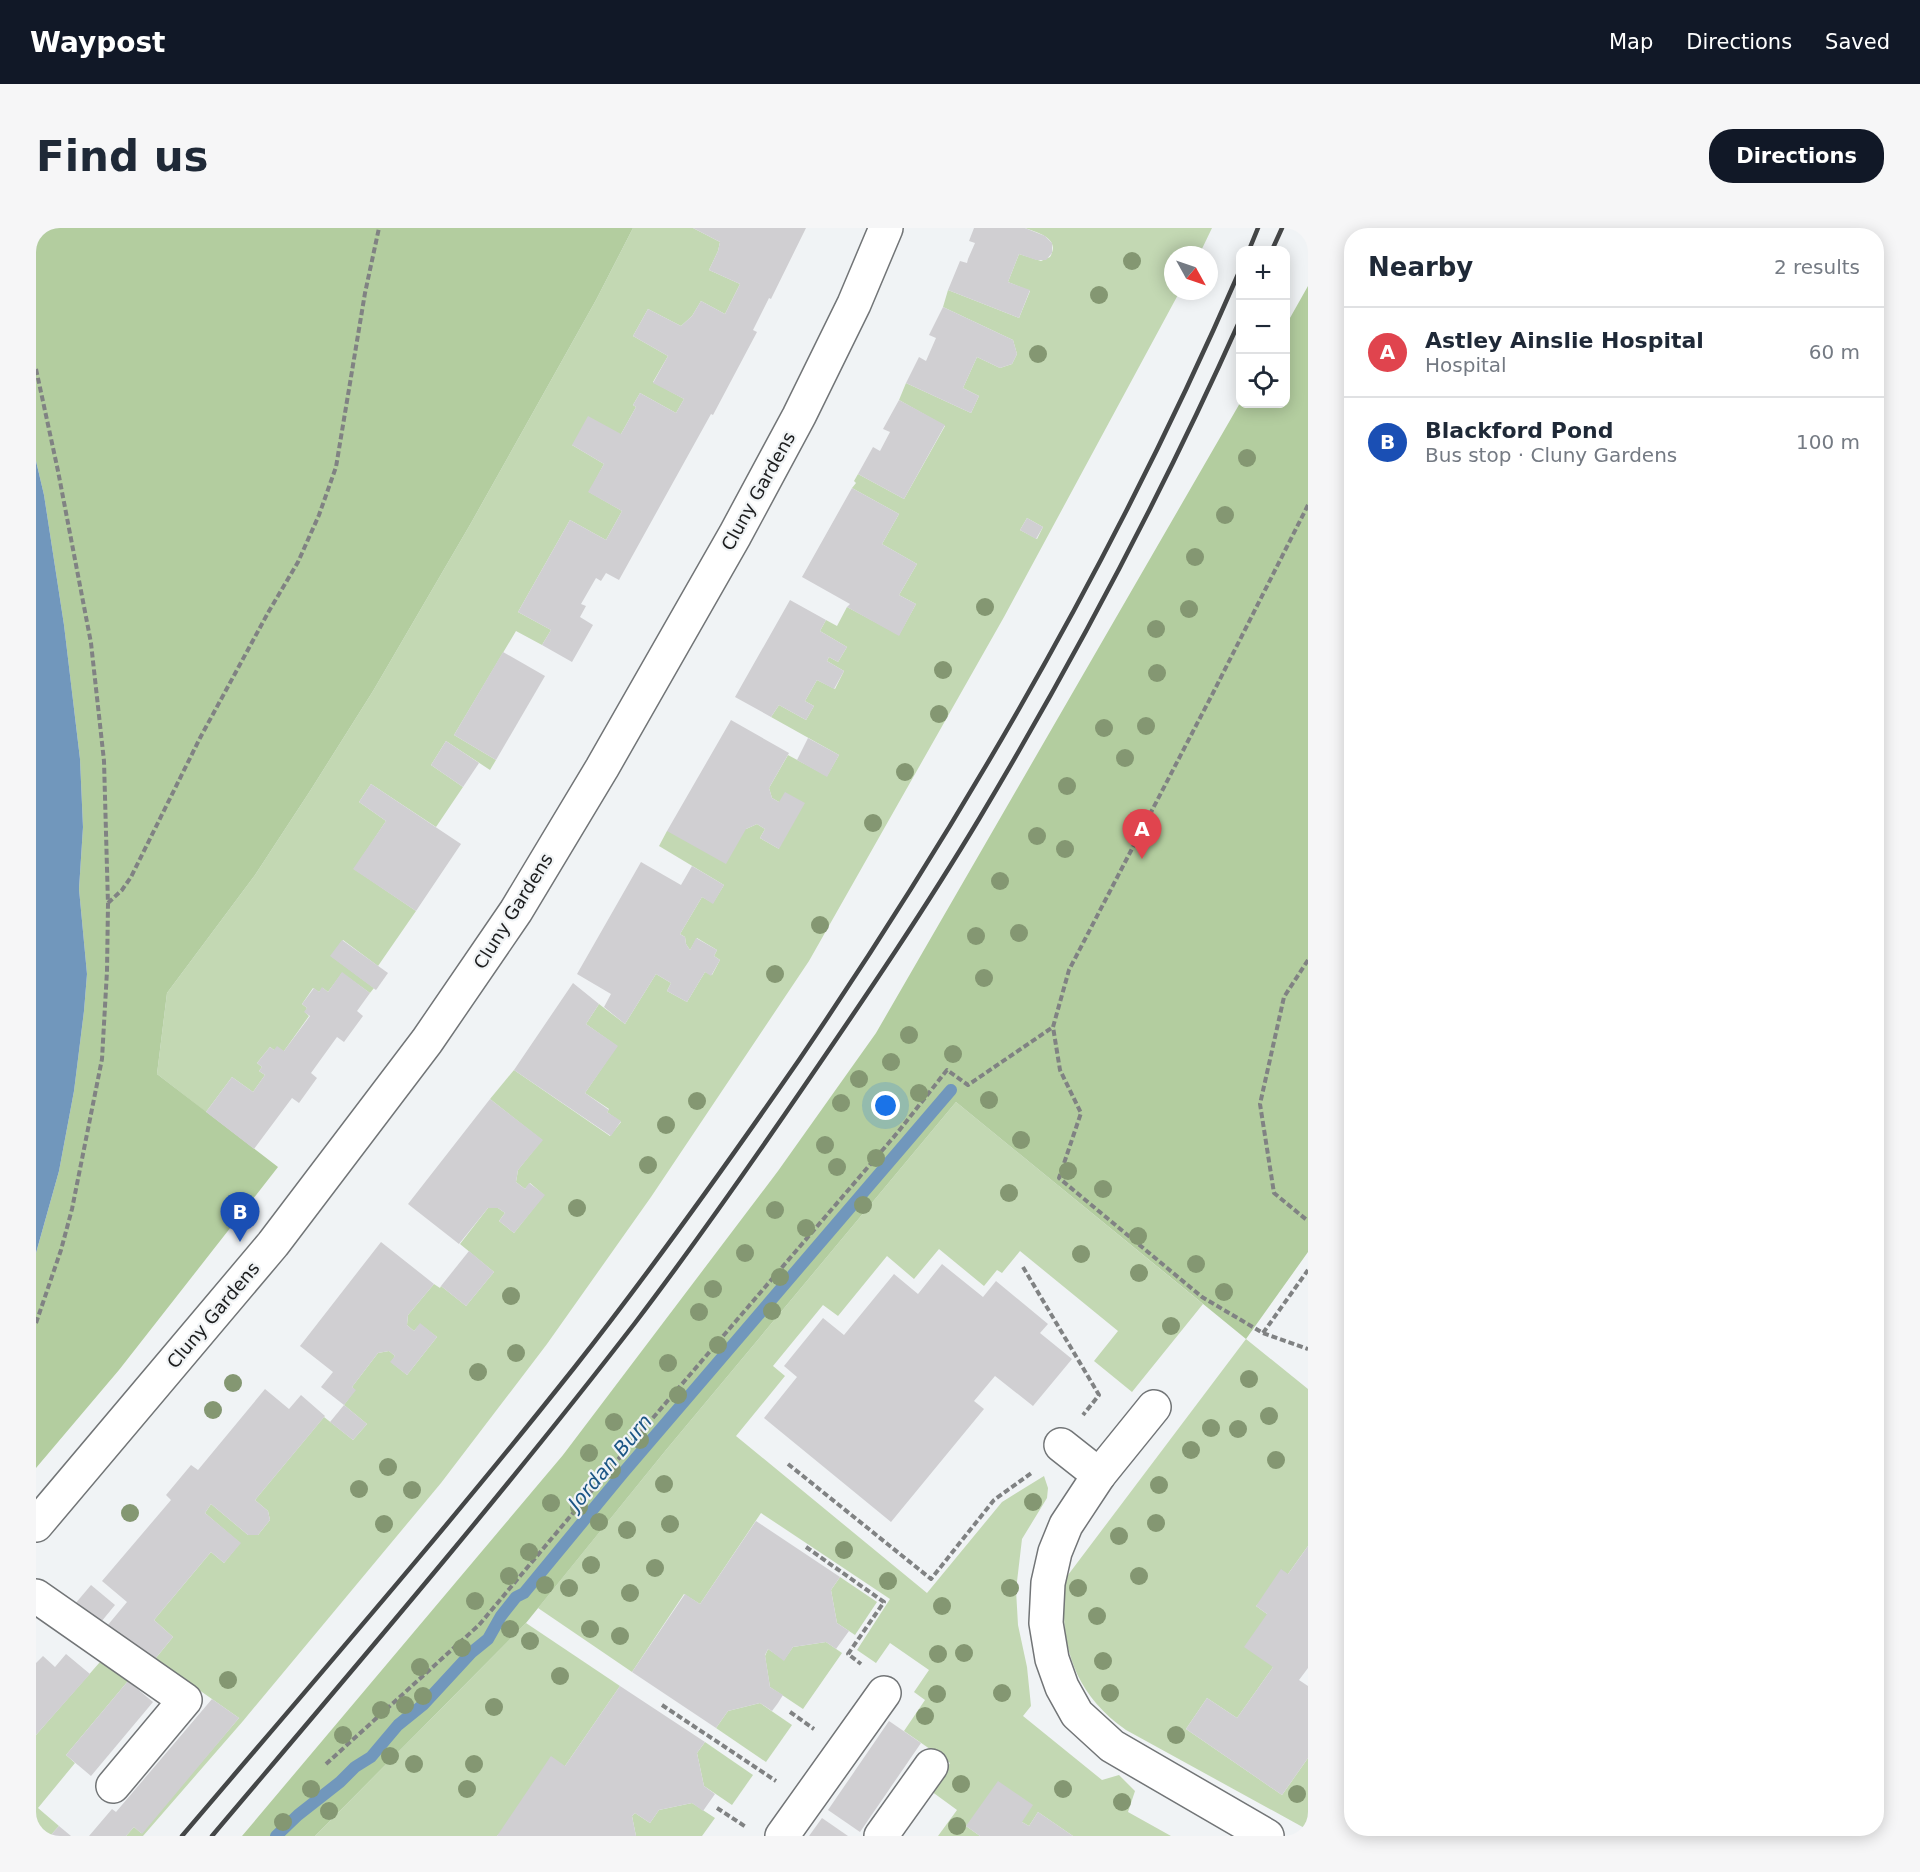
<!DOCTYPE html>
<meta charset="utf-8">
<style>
body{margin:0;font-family:"DejaVu Sans",sans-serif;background:#f6f6f7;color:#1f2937}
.controls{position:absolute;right:18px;top:18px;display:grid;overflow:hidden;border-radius:12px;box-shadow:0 3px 15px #0003}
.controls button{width:54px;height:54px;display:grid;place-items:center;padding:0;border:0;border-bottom:2px solid #e0e1e3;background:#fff;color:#1f2937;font:30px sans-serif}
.compass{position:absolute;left:1128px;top:18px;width:54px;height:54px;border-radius:50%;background:#fff;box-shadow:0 3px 15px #0003;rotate:130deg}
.you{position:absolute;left:850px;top:878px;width:21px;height:21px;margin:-15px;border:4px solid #fff;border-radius:50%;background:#1a73e8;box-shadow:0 0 0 9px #1a73e833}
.badge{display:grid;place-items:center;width:39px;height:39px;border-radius:50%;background:#111827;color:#fff;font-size:20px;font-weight:700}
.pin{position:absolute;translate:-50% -50px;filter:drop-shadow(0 2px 3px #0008)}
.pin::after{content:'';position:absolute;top:32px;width:21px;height:18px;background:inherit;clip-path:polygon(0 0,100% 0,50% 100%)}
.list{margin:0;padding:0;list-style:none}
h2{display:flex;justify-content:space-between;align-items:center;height:78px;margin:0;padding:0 24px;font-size:26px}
h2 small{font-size:20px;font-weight:400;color:#747a83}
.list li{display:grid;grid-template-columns:39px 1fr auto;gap:18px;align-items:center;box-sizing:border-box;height:90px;padding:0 24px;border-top:2px solid #e0e1e3}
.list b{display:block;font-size:22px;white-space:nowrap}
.list p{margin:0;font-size:20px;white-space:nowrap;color:#747a83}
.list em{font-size:20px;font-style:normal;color:#747a83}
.icon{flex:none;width:33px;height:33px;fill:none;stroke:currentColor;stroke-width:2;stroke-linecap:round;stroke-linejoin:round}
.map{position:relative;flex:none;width:1272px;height:1608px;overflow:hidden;border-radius:24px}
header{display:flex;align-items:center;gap:36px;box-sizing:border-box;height:84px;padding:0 30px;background:#111827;color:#fff}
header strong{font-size:28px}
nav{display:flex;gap:33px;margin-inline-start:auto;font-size:21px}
.intro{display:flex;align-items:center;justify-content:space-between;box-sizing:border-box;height:144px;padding:0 36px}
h1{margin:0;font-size:42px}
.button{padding:15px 27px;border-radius:24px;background:#111827;color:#fff;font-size:21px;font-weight:700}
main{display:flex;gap:36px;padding:0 36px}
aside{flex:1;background:#fff;border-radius:24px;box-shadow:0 3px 15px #0003}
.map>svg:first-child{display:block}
</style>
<header>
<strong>Waypost</strong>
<nav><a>Map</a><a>Directions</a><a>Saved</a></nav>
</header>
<div class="intro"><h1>Find us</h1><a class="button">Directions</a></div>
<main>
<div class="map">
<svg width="1272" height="1608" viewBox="0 0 1272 1608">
<rect width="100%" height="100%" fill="#f0f3f5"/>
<g fill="#c3d8b3" fill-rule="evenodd">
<path d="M597 0H657L684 14 682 23 673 42 704 56 689 86 665 73 656 88 645 98 612 81 597 108 632 128 617 154 648 171 640 185 604 165 597 177 600 179 585 206 536 217 568 236 553 264 586 283 570 312 534 292 482 384 515 402 506 417 480 403 418 507 460 532 454 542 410 513 395 537 427 559 400 599 335 556 323 574 350 593 318 641 380 683 342 738 307 712 295 728 338 760 334 765 306 745 292 764 287 760 283 764 277 760 266 776 271 780 269 784 273 788 248 823 238 822 234 819 221 835 226 839 223 843 229 847 217 864 196 849 170 884 121 846 131 765 219 647 274 563 337 463 435 295 560 72Z"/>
<path d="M989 0H1176L1163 27H1137V63H1144L968 389 773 733 615 969 511 1116 405 1255 207 1493 107 1608H90L98 1599 105 1605 203 1490 119 1431 137 1409 118 1392 175 1324 188 1335 204 1315 169 1285 175 1276 212 1307H222L234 1292 232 1283 219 1272 288 1189 317 1212 331 1196 308 1177 319 1162 316 1159 342 1125 353 1123 359 1128 355 1134 371 1147 401 1109 384 1096 378 1103 371 1097 372 1087 398 1056 404 1060 405 1058 430 1078 458 1044 424 1016 452 980H462L469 985 463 993 478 1005 508 967 494 955 489 961 480 954 482 942 506 912 454 871 478 842 574 908 585 894 571 884 573 881 549 865 581 818 550 796 563 776 589 796 620 746 635 755 631 763 651 774 669 744 676 747 684 732 678 728 681 722 661 710 654 722 650 716 649 709 644 706 666 669 677 675 688 657 623 618 631 603 710 601 721 596 729 601 724 610 743 621V574L736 570 733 560 752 527 791 548 803 527 735 489 743 477 770 492 778 478 769 473 781 452 799 461 808 443 791 433 793 429 802 434 811 419 784 403 790 392 801 398 811 379 863 407 880 376 863 367 881 336 846 316 863 286 816 260 820 255 818 253 822 246 868 271 909 198 863 172 870 155 935 185 943 168 927 160 941 129 964 140 976 136 981 126 977 112 907 79 912 62 983 90 994 63 972 54 983 26 1005 33 1014 29C1025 10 1002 5 989 0ZM991 290 1007 299 1001 311 984 302Z"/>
<path d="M920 874 1167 1076 1096 1164 1058 1133 1082 1103 984 1023 966 1045 961 1042 948 1058 903 1021 878 1051 851 1028 802 1088 787 1077 737 1138 749 1148 700 1208 891 1365 966 1274 1008 1248 1012 1260 1011 1270 986 1311 980 1362 982 1397 991 1439 995 1478 987 1488 1066 1552 1083 1547 1099 1563 1092 1584 1135 1608H1037L1002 1584 993 1598 986 1594 930 1598 944 1608H902L921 1582 895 1563 914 1535 868 1503 889 1472 878 1464 893 1442 854 1415 840 1435 821 1422 854 1371 725 1285 664 1376 648 1366 596 1444 502 1380 630 1222Z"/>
<path d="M1210 1111 1272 1161V1318L1252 1346 1220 1378 1231 1386 1237 1439 1201 1490 1171 1470 1150 1501 1246 1567 1272 1530V1602L1090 1502C1036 1464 1023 1414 1029 1351Z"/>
<path d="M804 1349 841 1374 819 1407 801 1395 795 1362Z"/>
<path d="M490 1395 584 1458 529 1538 461 1608H279Z"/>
<path d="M790 1414 806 1425 767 1481 734 1459 729 1428 732 1421 748 1432 757 1419Z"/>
<path d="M64 1434 92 1453 30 1527 39 1535 2 1580 23 1598 14 1608H0V1507Z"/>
<path d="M724 1475 756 1497 730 1534 680 1500 692 1483Z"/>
<path d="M669 1514 717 1547 696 1577 668 1558 661 1525Z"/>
<path d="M656 1575 679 1590 666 1608H600L596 1588 599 1585 614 1595 623 1582Z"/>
</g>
<g fill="#b3cd9f">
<path d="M0 0H597L560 72 435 295 337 463 274 563 219 647 131 765 121 846 242 939 83 1142 0 1240V1025L23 943 38 863 48 783 51 746 43 661 47 599 44 531 28 397 8 267 0 233Z"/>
<path d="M1272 58V1024L1210 1111 920 874 630 1222 490 1395 279 1608H206L527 1227 742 943 840 805 1204 175 1250 176V97Z"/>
</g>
<path fill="#7197bc" d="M0 233 8 267 28 397 44 531 47 599 43 661 51 746 48 783 38 863 23 943 0 1025Z"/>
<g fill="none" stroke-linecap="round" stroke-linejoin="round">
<path stroke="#7197bc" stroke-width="12" d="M240 1608 262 1587 304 1554 319 1539 335 1529 362 1497 388 1476 436 1424 452 1411 465 1388 480 1369 488 1365 587 1245 915 862"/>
</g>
<g fill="#d0cfd2">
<path d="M657 0H770L735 71 733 70 717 102 721 104 677 187 675 186 583 352 570 345 565 353 560 350 545 376 550 378 544 389 557 397 536 434 506 417 515 402 482 384 534 292 570 312 586 283 552 264 568 236 536 217 552 188 585 206 600 179 597 177 604 165 640 185 648 171 617 155 632 128 597 108 612 81 645 98 656 88 665 73 689 86 704 56 673 42 682 23 684 14Z"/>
<path d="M938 0H989L1009 8 1016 15V25L1010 32H1000L983 26 972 54 994 62 983 90 912 62 924 33 931 35 932 31 939 15 933 13Z"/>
<path d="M907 79 977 112 981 126 976 136 964 140 941 129 927 160 943 168 935 185 870 155 883 129 890 133 900 110 893 107Z"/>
<path d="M863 172 909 197 868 271 822 246 837 219 844 223 854 204 847 201Z"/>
<path d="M816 260 863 286 846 316 881 336 863 367 880 376 863 408 811 379 814 376 766 349Z"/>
<path d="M991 290 1007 299 1000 311 984 302Z"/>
<path d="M754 372 790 392 784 403 811 419 802 434 793 429 791 433 808 443 798 461 781 452 769 473 778 478 770 492 743 477 735 489 699 469Z"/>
<path d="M467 424 509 448 460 532 418 507Z"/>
<path d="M695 492 753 525 733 560 736 570 743 574 749 564 769 575 743 621 724 610 729 601 721 596 710 601 690 636 631 603Z"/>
<path d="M772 510 803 527 791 549 761 532Z"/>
<path d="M410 513 443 535 427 559 395 537Z"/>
<path d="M335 556 425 616 380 683 317 641 350 593 323 574Z"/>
<path d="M605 634 645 657 656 638 688 657 677 676 666 669 644 706 649 709 650 716 654 722 660 710 681 722 678 728 684 732 675 748 669 744 651 774 631 763 635 755 620 746 589 796 568 779 575 766 541 746Z"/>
<path d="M306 712 352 745 340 762 294 728Z"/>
<path d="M306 744 334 765 321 783 327 788 308 814 301 809 275 845 281 850 263 875 256 870 218 921 170 884 196 849 217 864 229 847 223 843 226 839 221 835 234 819 238 822 241 818 248 823 274 788 268 784 271 780 266 776 278 760 283 764 286 759 292 764Z"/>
<path d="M537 755 563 776 550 796 582 818 549 865 573 882 571 884 585 893 575 908 478 842Z"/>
<path d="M454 871 507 912 482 942 480 954 489 961 493 955 509 967 478 1005 463 993 469 985 462 980H452L423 1016 372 976Z"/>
<path d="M345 1014 398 1056 372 1087 371 1097 378 1103 384 1095 401 1109 371 1147 354 1134 359 1128 353 1123 342 1125 316 1159 320 1162 308 1177 285 1159 297 1144 264 1118Z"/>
<path d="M433 1023 458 1044 430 1078 405 1058Z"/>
<path d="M906 1036 947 1069 960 1053 1012 1096 1004 1105 1036 1131 997 1178 959 1148 938 1173 948 1181 855 1294 728 1190 761 1149 748 1138 787 1090 808 1107 858 1046 882 1066Z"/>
<path d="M229 1161 253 1181 265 1167 289 1188 219 1272 232 1283 234 1292 222 1307H212L175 1276 169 1285 205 1315 188 1335 175 1324 118 1392 137 1409 119 1431 71 1398 91 1374 66 1353 135 1272 130 1267 155 1237 162 1242Z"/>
<path d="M308 1177 331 1196 317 1212 294 1194Z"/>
<path d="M720 1293 804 1349 795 1362 801 1395 813 1403 800 1421 790 1414 757 1419 748 1433 732 1421 729 1427 734 1459 747 1467 742 1475 736 1483 724 1475 692 1483 680 1500 596 1444 649 1366 664 1376Z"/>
<path d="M1272 1318V1440L1263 1452 1272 1458V1530L1246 1567 1150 1501 1171 1470 1201 1490 1237 1439 1208 1419 1231 1386 1220 1378 1245 1341 1252 1346Z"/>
<path d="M55 1357 79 1377 65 1394 39 1376Z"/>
<path d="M30 1426 54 1446 0 1507V1435L7 1428 19 1439Z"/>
<path d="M92 1453 117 1474 55 1548 30 1527Z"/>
<path d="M584 1458 669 1514 661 1525 668 1558 679 1566 667 1583 656 1575 623 1582 614 1595 599 1585 596 1588 600 1608H461L515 1528 529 1538Z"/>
<path d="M176 1471 203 1490 106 1606 98 1599 90 1608H53L76 1581 80 1584Z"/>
<path d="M853 1493 885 1515 824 1604 792 1582Z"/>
<path d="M962 1553 997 1577 986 1594 993 1598 1002 1584 1037 1608H944L930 1598Z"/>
<path d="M786 1590 812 1608H773Z"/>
<path d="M23 1598 35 1608H14Z"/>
</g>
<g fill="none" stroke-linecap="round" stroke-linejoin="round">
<g stroke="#727577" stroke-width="36">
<g id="minor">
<path d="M1118 1179 1063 1247 1030 1297 1019 1324 1012 1355 1010 1395 1016 1431 1026 1459 1041 1486 1076 1518 1231 1608"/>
<path d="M1025 1217 1063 1247"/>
<path d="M0 1297 237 1016 391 813 480 683 566 540 699 307 763 188 818 76 850 0"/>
<path d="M0 1368 149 1472 77 1558"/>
<path d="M746 1608 848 1465"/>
<path d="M845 1608 895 1538"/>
</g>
</g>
<g stroke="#808283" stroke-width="4" stroke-dasharray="6 3" stroke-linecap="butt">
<path d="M0 141 22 243 55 415 68 533 72 676 71 743 66 831 36 981 25 1022 0 1095"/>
<path d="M1272 277 1178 463 1033 742 1017 799 1024 842 1045 885 1023 950 1166 1069 1227 1105 1272 1121"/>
<path d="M72 675 86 662 95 649 164 510 233 383 262 334 283 287 300 239 329 65 343 0"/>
<path d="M1272 732 1248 769 1224 876 1238 965 1272 993"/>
<path d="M987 1039 1063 1167 1047 1187"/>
<path d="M1227 1105 1272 1042"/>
<path d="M752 1236 895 1351 958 1272 997 1244"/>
<path d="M770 1319 848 1374 812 1426 825 1436"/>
<path d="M626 1477 740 1553"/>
<path d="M754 1484 778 1501"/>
<path d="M290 1536 443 1397 616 1191 862 904 911 842 932 857 1017 799"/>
<path d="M681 1580 710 1599"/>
</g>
<use href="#minor" stroke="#fff" stroke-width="33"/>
<g stroke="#444647" stroke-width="4.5">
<path d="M1213 22 1222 0"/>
<path d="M1236 22 1246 0"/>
<path d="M146 1608C278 1453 412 1299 538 1140 617 1040 691 936 763 832 933 582 1084 319 1204 42"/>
<path d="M176 1608C319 1439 464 1270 599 1095 659 1016 715 936 771 854 830 768 889 681 943 591 1039 430 1127 264 1204 92"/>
</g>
</g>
<g fill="#849772">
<circle cx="1096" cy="33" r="9"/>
<circle cx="1063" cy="67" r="9"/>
<circle cx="1002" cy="126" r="9"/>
<circle cx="1211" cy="230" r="9"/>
<circle cx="1189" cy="287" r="9"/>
<circle cx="1159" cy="329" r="9"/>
<circle cx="949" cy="379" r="9"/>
<circle cx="1153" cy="381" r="9"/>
<circle cx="1120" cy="401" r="9"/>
<circle cx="907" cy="442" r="9"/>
<circle cx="1121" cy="445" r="9"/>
<circle cx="903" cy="486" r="9"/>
<circle cx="1110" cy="498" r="9"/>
<circle cx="1068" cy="500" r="9"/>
<circle cx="1089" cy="530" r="9"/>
<circle cx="869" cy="544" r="9"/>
<circle cx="1031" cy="558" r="9"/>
<circle cx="837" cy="595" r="9"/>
<circle cx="1001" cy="608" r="9"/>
<circle cx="1029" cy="621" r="9"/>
<circle cx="964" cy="653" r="9"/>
<circle cx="784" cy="697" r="9"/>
<circle cx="983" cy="705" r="9"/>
<circle cx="940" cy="708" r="9"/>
<circle cx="739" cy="746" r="9"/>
<circle cx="948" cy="750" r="9"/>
<circle cx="873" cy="807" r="9"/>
<circle cx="917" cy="826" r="9"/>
<circle cx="855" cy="834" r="9"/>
<circle cx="823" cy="851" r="9"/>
<circle cx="883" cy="865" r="9"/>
<circle cx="953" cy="872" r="9"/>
<circle cx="661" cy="873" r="9"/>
<circle cx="805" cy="875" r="9"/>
<circle cx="630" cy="897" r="9"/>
<circle cx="985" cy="912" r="9"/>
<circle cx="789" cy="917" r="9"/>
<circle cx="840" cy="930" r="9"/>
<circle cx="612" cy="937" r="9"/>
<circle cx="801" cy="939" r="9"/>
<circle cx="1032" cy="943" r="9"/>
<circle cx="1067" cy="961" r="9"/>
<circle cx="973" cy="965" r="9"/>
<circle cx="827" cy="977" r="9"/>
<circle cx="541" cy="980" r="9"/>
<circle cx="739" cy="982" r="9"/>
<circle cx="770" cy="1000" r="9"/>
<circle cx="1102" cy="1008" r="9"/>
<circle cx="709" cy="1025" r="9"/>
<circle cx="1045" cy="1026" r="9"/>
<circle cx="1160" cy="1036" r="9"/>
<circle cx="1103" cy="1045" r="9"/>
<circle cx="744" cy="1049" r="9"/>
<circle cx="677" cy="1061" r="9"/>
<circle cx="1188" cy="1064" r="9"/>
<circle cx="475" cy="1068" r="9"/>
<circle cx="736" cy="1083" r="9"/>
<circle cx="663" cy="1084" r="9"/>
<circle cx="1135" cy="1098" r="9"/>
<circle cx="682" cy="1117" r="9"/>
<circle cx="480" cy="1125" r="9"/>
<circle cx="632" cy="1135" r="9"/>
<circle cx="442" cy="1144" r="9"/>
<circle cx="1213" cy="1151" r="9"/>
<circle cx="197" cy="1155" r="9"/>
<circle cx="642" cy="1167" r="9"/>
<circle cx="177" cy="1182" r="9"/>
<circle cx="1233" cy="1188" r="9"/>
<circle cx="578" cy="1194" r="9"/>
<circle cx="1175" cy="1200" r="9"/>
<circle cx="1202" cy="1201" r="9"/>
<circle cx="604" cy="1212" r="9"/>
<circle cx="1155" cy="1222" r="9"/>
<circle cx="553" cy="1225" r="9"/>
<circle cx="1240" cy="1232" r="9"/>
<circle cx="352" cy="1239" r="9"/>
<circle cx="576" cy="1242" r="9"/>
<circle cx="628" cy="1256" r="9"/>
<circle cx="1123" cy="1257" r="9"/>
<circle cx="323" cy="1261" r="9"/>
<circle cx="376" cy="1262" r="9"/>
<circle cx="997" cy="1274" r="9"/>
<circle cx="515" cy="1275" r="9"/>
<circle cx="543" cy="1279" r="9"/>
<circle cx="94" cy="1285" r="9"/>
<circle cx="563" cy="1294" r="9"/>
<circle cx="1120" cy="1295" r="9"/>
<circle cx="348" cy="1296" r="9"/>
<circle cx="634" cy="1296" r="9"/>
<circle cx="591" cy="1302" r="9"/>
<circle cx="1083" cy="1308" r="9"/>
<circle cx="808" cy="1322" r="9"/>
<circle cx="493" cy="1324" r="9"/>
<circle cx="555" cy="1337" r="9"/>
<circle cx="619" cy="1340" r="9"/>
<circle cx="473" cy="1348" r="9"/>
<circle cx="1103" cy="1348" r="9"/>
<circle cx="852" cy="1353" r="9"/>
<circle cx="509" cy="1357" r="9"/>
<circle cx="533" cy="1360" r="9"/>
<circle cx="974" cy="1360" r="9"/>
<circle cx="1042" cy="1360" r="9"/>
<circle cx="594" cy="1365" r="9"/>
<circle cx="439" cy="1373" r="9"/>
<circle cx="906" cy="1378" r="9"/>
<circle cx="1061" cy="1388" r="9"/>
<circle cx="474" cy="1401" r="9"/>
<circle cx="554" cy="1401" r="9"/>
<circle cx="584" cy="1408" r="9"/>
<circle cx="494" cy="1413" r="9"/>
<circle cx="426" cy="1420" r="9"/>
<circle cx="928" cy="1425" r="9"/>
<circle cx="902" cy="1426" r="9"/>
<circle cx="1067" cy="1433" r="9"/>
<circle cx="384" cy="1439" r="9"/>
<circle cx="524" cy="1448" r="9"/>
<circle cx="192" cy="1452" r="9"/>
<circle cx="966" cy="1465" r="9"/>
<circle cx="1074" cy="1465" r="9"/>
<circle cx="901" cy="1466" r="9"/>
<circle cx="387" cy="1468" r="9"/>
<circle cx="369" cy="1477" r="9"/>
<circle cx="458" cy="1479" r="9"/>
<circle cx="345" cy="1482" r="9"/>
<circle cx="889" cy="1488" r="9"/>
<circle cx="307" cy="1507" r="9"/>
<circle cx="1140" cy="1507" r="9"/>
<circle cx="354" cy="1528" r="9"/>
<circle cx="378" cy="1536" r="9"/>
<circle cx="438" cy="1536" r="9"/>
<circle cx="925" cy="1556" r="9"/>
<circle cx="275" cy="1561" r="9"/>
<circle cx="431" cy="1561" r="9"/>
<circle cx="1027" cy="1561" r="9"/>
<circle cx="1261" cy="1566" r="9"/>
<circle cx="1086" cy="1574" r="9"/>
<circle cx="293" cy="1583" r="9"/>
<circle cx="247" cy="1594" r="9"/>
<circle cx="921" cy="1598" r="9"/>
</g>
<g text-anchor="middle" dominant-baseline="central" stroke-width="4.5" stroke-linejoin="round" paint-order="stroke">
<g font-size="18" fill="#1b1c1d" stroke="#f0f3f5">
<text transform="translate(722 263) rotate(-61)">Cluny Gardens</text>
<text transform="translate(477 683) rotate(-58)">Cluny Gardens</text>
<text transform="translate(177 1087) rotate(-50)">Cluny Gardens</text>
</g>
<g font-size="20" font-style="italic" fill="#1b5585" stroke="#f0f3f5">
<text transform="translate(574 1234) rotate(-50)">Jordan Burn</text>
</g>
</g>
</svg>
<div class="controls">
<button>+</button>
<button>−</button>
<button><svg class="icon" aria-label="locate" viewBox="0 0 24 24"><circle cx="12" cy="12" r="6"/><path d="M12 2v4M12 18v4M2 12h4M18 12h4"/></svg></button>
</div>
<svg class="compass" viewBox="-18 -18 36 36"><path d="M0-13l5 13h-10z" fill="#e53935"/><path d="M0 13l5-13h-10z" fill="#747a83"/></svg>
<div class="you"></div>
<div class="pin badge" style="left:1106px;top:631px;background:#e0444e">A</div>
<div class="pin badge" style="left:204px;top:1014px;background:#1a4fb4">B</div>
</div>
<aside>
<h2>Nearby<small>2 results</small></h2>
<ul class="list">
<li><span class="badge" style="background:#e0444e">A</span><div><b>Astley Ainslie Hospital</b><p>Hospital</p></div><em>60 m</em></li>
<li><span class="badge" style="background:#1a4fb4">B</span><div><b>Blackford Pond</b><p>Bus stop · Cluny Gardens</p></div><em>100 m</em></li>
</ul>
</aside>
</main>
